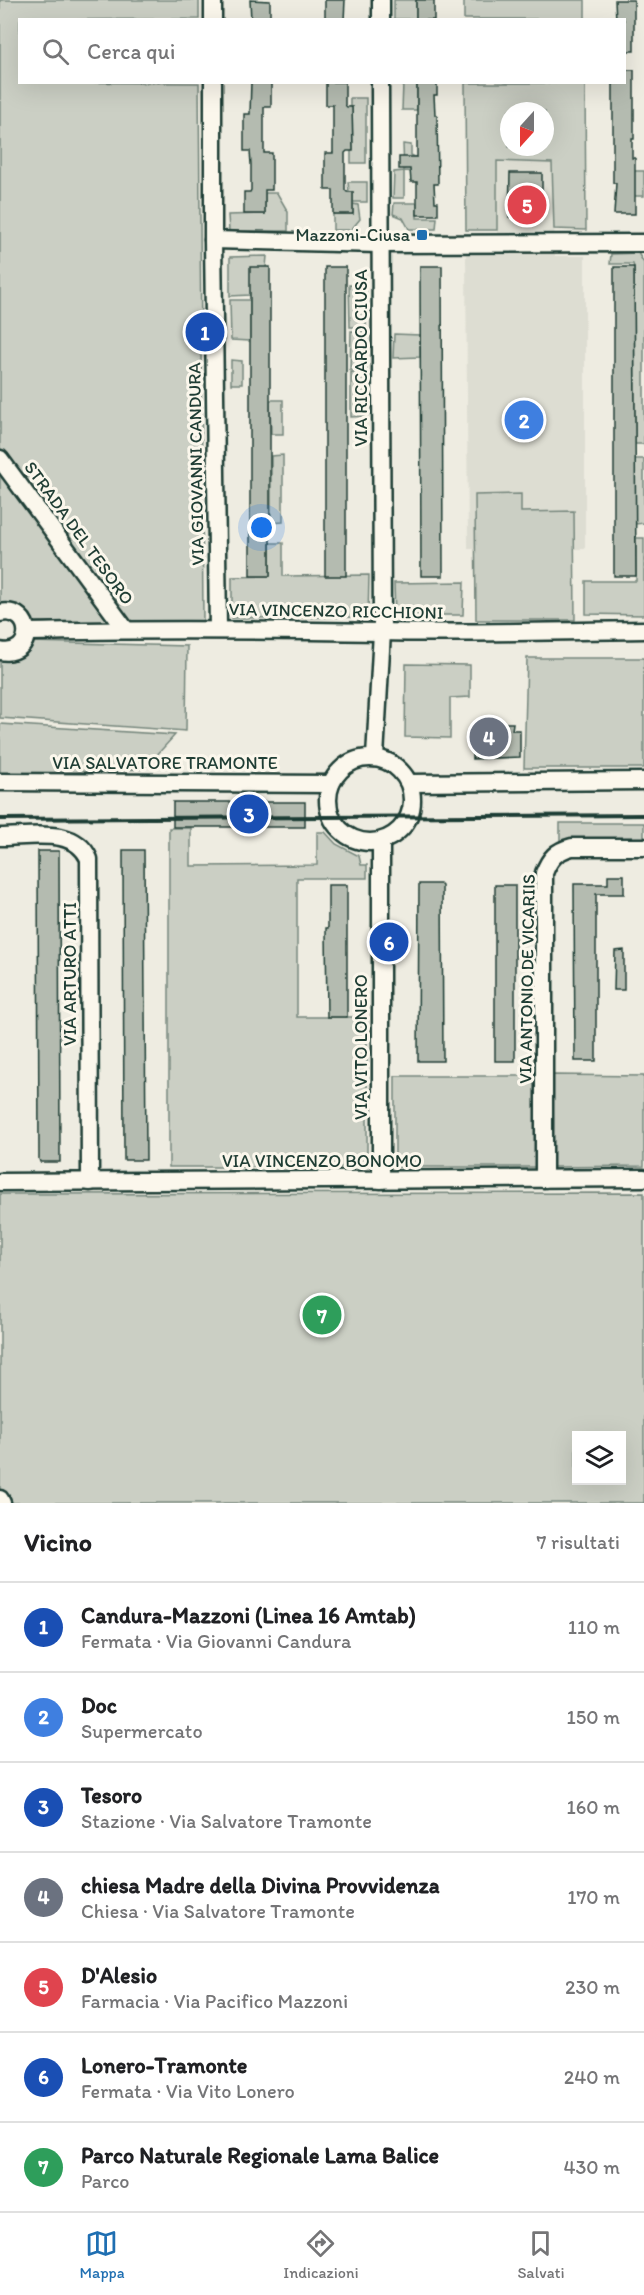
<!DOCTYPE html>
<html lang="it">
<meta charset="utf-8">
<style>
body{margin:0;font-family:Itim,sans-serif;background:#f2f2f2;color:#202124}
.controls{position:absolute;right:18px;bottom:18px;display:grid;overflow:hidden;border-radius:0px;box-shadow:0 6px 24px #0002}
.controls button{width:54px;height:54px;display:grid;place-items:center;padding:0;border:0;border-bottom:2px solid #e0e0e0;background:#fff;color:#202124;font:30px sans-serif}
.compass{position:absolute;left:500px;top:102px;width:54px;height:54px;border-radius:50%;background:#fff;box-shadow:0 6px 24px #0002;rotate:201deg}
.you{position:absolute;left:262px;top:528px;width:21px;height:21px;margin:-15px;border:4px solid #fff;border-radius:50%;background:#1a73e8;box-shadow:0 0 0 9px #1a73e833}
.badge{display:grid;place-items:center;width:39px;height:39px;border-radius:50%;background:#1f6fb2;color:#fff;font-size:20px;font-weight:700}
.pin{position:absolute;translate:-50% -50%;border:3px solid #fff;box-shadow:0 2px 6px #0006}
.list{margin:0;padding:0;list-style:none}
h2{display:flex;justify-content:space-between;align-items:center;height:78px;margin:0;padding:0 24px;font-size:26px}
h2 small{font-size:20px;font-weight:400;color:#757577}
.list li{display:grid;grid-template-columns:39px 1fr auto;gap:18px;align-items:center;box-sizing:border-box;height:90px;padding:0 24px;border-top:2px solid #e0e0e0}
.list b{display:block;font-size:22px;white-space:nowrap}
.list p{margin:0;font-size:20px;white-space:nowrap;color:#757577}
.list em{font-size:20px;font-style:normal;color:#757577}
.icon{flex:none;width:33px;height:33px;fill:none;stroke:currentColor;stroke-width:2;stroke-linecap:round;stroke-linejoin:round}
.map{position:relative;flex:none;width:644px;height:1503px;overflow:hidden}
.search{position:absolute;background:#fff;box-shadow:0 6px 24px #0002;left:18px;right:18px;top:18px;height:66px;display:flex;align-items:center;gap:15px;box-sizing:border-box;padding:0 21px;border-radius:0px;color:#757577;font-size:22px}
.sheet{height:708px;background:#fff}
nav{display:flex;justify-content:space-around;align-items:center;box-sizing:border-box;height:84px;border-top:2px solid #e0e0e0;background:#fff;font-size:16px;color:#757577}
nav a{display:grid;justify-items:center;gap:3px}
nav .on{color:#1f6fb2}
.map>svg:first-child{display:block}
</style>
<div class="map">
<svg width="644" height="1503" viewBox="0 0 644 1503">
<rect width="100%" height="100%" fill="#eeece1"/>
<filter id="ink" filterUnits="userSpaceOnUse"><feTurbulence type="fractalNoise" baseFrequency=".0167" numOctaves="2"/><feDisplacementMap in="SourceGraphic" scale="12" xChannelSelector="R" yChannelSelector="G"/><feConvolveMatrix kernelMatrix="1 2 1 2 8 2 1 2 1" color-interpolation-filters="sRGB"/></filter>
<g filter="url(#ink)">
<path fill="#ddddd2" d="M497 161 553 163 555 256H585V549H468L466 254 497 253Z"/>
<g fill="#cbcfc4" stroke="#75867c" stroke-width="1.5" fill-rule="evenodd">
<path d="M0 0H199V19L20 20V82L199 83 203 621H128L0 449Z"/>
<rect x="394" y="0" width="22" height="19"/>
<rect x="464" y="0" width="121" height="19"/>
<path d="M465 83H585L586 230 554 229 552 163 497 161V230H466ZM509 111H545V147H509Z"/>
<path d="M403 84H417V110H402Z"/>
<path d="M350 98H366V163H351V151L353 150 352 107H350Z"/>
<path d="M403 144 411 145V155L417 158V172L404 171V198H393L394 172 404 171Z"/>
<rect x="634" y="171" width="10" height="25"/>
<path d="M348 182H367V202H353V192H349Z"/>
<path d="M265 193H277L288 212V231H229L228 215 265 214Z"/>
<path d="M394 203H417V218H437L436 229H409L403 218 393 214Z"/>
<path d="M353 204 358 205 360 219 351 230H333V214H353Z"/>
<path d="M638 253 644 263V444H635L634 267 633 264H610L611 254Z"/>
<path d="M267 256 266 267 250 295 230 296V257Z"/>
<path d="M349 285 366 286V327H350Z"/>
<path d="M230 300H250V341L231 340Z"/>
<path d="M351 331 367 332 366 370H350Z"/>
<path d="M394 334 420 335V357L393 358Z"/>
<path d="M231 360 242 361V384H231Z"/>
<path d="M351 372 368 373 367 416 351 417Z"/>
<path d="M270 400H283V434H271Z"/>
<path d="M283 455V522L271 523V456Z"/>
<path d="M635 459H644V523L635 524Z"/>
<path d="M0 468 110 622H29L0 607Z"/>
<path d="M521 494V512L574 511 575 620H476L475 495Z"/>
<path d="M636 538H644V615L586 614V581H636Z"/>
<path d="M270 543H283V576L369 575 368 617 232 618V577L270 576Z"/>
<path d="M464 582 463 615H395L394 583Z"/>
<path d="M31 642 187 646 186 731 0 718V658H18Z"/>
<path d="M527 658H644V768H524Z"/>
<path d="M406 664 470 665V697L450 698V738L405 737Z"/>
<path d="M0 724 175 735 144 769 0 775Z"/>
<path d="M560 823H644V841L560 843Z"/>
<path d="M169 828H191V866L317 865V832H325L336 844 359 856 361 865H367V878H297V1017H367V1167H169Z"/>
<path d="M553 1075 644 1076V1166L553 1167Z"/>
<rect x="395" y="1076" width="140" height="91"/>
<path d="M644 1193V1503H0V1194ZM576 1436H622V1480H576Z"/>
</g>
<g fill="#b4bbb0" stroke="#1f3d34" stroke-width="1.5">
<path d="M250 0 270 1V20H251Z"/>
<path d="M325 0H345L344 20H325Z"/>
<rect x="416" y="0" width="18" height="20"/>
<path d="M615 0H634V51H624V20H616Z"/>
<path d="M624 70H634V139H632V158H635V214H614L616 183H613V82H624Z"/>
<path d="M251 82H271V107H264V153H272V190H265V214H244V192H250L251 190V164L250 151H244V114H250Z"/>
<path d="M326 82H345V105L347 107H352L353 151H347L345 153V190L347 192H353V214H333V190H325V153H333V105H326Z"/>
<path d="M417 82H437V95H434L435 115H437L438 184H434L435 202H438V215H417V182H411L410 169H399V157H417Z"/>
<path d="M510 173H542V217H509Z"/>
<path d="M420 266H442L443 576H421Z"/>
<rect x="250" y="267" width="20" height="309"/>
<rect x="325" y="267" width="21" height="309"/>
<path d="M614 267H634L636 576H614Z"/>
<path d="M473 723H513L512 730H520V757L472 759Z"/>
<rect x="173" y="802" width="132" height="25"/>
<path d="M123 850H144L146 1160H124Z"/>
<path d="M38 851H59L60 1162H40L39 1159Z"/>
<path d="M608 875H624V894H596V1061H575L574 884H608Z"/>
<path d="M419 884H440L442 886 443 1061H418Z"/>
<path d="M328 885H347V1017H327L326 928H328Z"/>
<rect x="495" y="885" width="20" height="176"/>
<path d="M624 950V990H614L615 951Z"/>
</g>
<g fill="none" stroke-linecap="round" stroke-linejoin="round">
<g stroke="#1f3d34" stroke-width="21">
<g id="minor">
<path d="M213 20V0"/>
<path d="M381 20V0"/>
<path d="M213 82V240L218 629"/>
<path d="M213 240 379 244 644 243"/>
<path d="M0 459 126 630"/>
<path d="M0 613C35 606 35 658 0 651"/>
<path d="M27 632C145 629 263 630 381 632 468 634 556 631 644 630"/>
<path d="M375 757 382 632 380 82"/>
<circle cx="370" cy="800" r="42"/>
<path d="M0 782 331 784"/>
<path d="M410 783 644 781"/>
<path d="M0 837C30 837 75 826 89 859L90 1182"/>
<path d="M381 841V1180"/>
<path d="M544 1179V873C550 858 556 851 572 847H644"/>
<path d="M0 1182 644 1178"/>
<path d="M0 1499 2 1503"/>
</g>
</g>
<use href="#minor" stroke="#fbf7ec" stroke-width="16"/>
<path stroke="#1f3d34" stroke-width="4" d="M0 819 644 815"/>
</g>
</g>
<rect fill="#1f6fb2" stroke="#fbf7ec" stroke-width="2" x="416" y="229" width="12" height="12" rx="3"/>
<g text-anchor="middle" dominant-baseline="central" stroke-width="6" stroke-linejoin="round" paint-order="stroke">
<g font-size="18" fill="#1f3d34" stroke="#fbf7ec" text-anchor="end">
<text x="410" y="235">Mazzoni-Ciusa</text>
</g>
<g font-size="18" fill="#1f3d34" stroke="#fbf7ec">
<text transform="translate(361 358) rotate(-90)">VIA RICCARDO CIUSA</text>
<text transform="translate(196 464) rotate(-91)">VIA GIOVANNI CANDURA</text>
<text transform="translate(79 533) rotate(54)">STRADA DEL TESORO</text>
<text transform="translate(336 611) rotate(1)">VIA VINCENZO RICCHIONI</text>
<text x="165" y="763">VIA SALVATORE TRAMONTE</text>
<text transform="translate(70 974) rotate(-90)">VIA ARTURO ATTI</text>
<text transform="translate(527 979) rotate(-89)">VIA ANTONIO DE VICARIIS</text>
<text transform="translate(361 1047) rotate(-90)">VIA VITO LONERO</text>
<text x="322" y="1161">VIA VINCENZO BONOMO</text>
</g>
</g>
</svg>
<div class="controls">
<button><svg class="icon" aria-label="layers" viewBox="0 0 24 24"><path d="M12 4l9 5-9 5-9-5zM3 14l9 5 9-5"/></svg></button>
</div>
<svg class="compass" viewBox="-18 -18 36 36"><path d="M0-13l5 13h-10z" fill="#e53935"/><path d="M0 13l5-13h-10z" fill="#757577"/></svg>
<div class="you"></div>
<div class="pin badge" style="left:205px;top:332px;background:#1a4fb4">1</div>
<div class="pin badge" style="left:524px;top:420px;background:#3f7fe0">2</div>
<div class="pin badge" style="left:249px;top:814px;background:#1a4fb4">3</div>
<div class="pin badge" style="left:489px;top:737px;background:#6b7280">4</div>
<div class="pin badge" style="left:527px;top:205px;background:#e0444e">5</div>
<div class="pin badge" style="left:389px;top:942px;background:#1a4fb4">6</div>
<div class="pin badge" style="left:322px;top:1315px;background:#2e9e5b">7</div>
<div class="search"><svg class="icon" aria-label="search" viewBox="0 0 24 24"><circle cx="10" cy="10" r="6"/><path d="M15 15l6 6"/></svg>Cerca qui</div>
</div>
<section class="sheet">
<h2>Vicino<small>7 risultati</small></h2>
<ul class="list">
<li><span class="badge" style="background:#1a4fb4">1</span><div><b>Candura-Mazzoni (Linea 16 Amtab)</b><p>Fermata · Via Giovanni Candura</p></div><em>110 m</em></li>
<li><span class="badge" style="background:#3f7fe0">2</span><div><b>Doc</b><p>Supermercato</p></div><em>150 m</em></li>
<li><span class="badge" style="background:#1a4fb4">3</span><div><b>Tesoro</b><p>Stazione · Via Salvatore Tramonte</p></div><em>160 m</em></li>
<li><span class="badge" style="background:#6b7280">4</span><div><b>chiesa Madre della Divina Provvidenza</b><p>Chiesa · Via Salvatore Tramonte</p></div><em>170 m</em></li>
<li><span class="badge" style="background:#e0444e">5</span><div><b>D'Alesio</b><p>Farmacia · Via Pacifico Mazzoni</p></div><em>230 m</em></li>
<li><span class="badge" style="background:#1a4fb4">6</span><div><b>Lonero-Tramonte</b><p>Fermata · Via Vito Lonero</p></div><em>240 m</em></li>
<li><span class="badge" style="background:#2e9e5b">7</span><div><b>Parco Naturale Regionale Lama Balice</b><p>Parco</p></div><em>430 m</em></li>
</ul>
</section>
<nav>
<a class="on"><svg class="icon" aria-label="map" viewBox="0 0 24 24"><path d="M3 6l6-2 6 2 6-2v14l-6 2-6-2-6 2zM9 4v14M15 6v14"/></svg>Mappa</a>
<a><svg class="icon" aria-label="directions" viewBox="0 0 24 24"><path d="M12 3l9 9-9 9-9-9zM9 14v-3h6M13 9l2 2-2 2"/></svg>Indicazioni</a>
<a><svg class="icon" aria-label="saved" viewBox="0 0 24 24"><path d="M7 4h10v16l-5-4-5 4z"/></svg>Salvati</a>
</nav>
